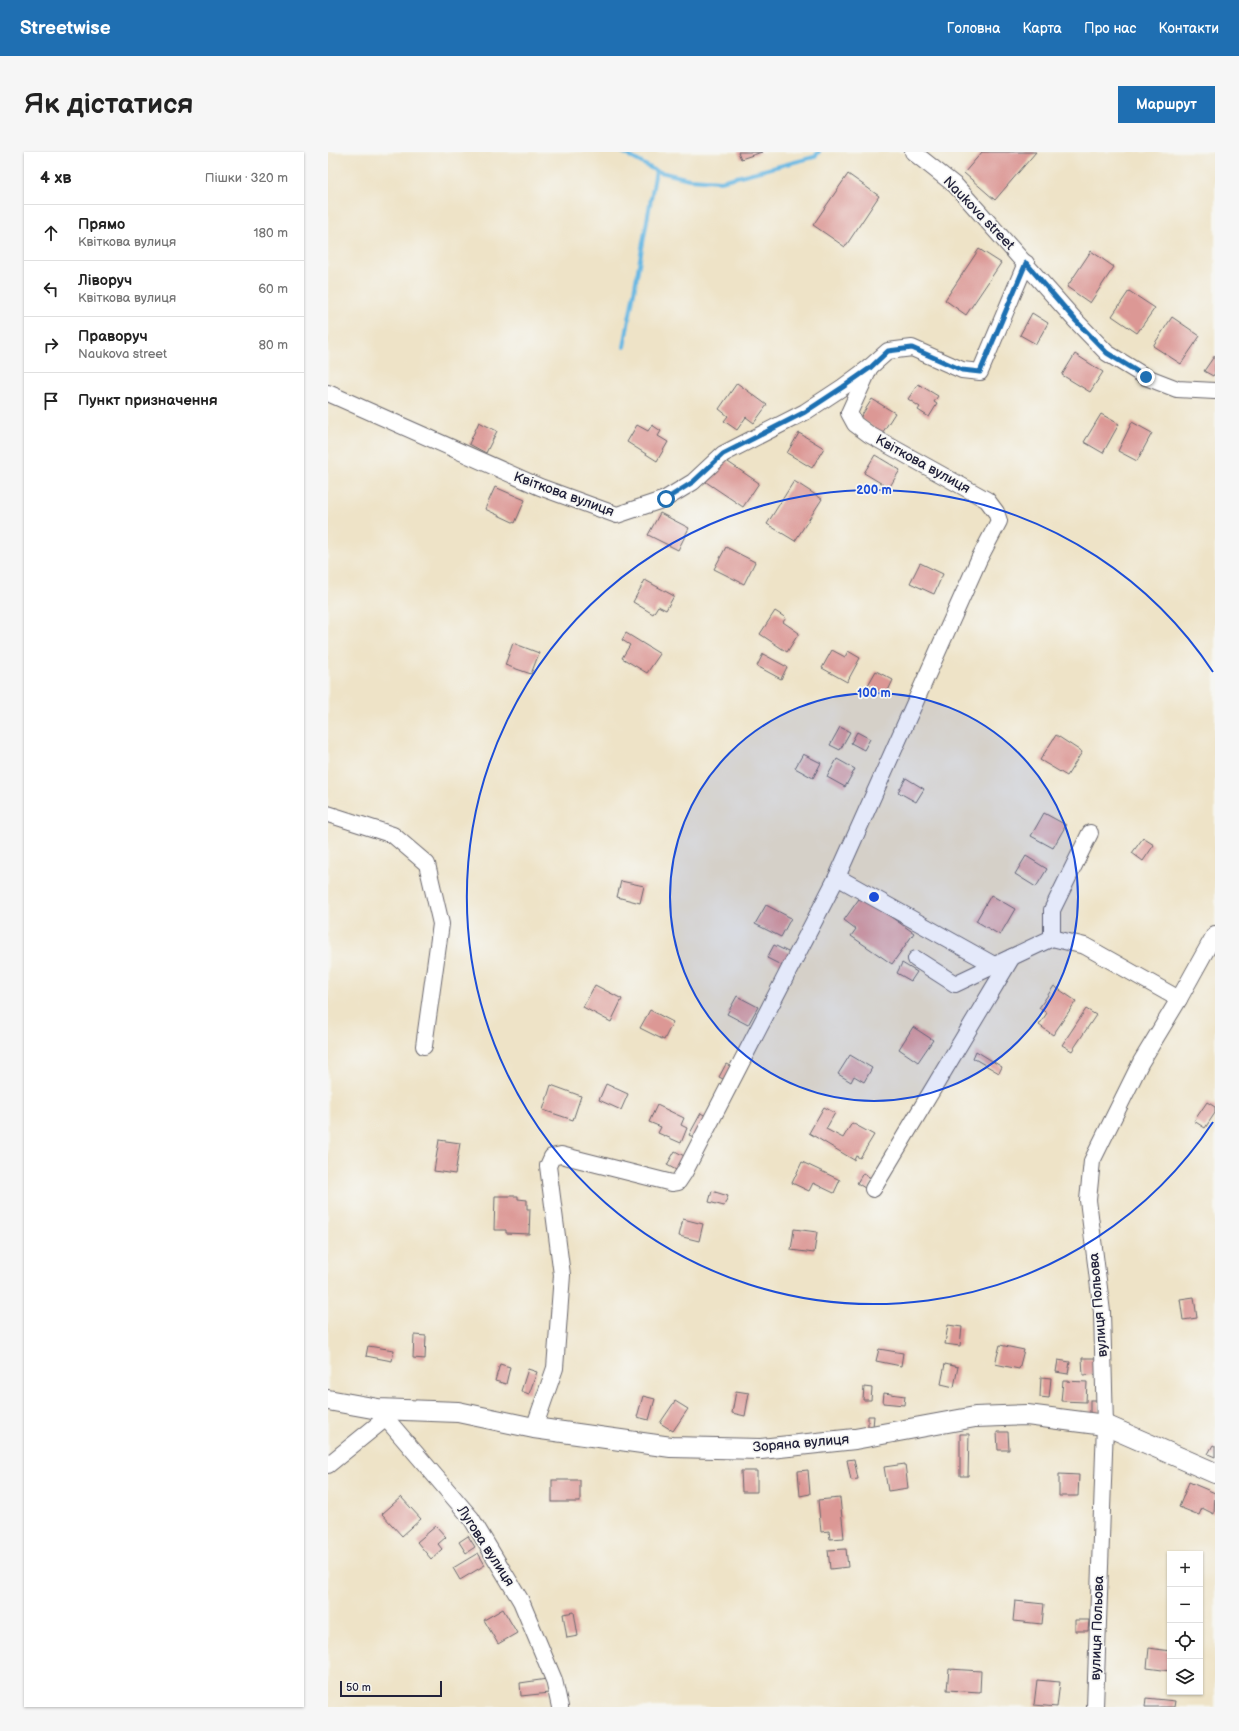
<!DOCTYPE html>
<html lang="uk">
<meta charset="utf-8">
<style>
body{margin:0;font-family:"Balsamiq Sans",sans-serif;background:#f6f6f6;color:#222}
.controls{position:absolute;right:12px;bottom:12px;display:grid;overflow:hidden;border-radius:0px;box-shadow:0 1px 3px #0004}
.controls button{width:36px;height:36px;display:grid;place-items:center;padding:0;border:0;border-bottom:1px solid #e0e0e0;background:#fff;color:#222;font:20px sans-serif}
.scale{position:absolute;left:12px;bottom:10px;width:102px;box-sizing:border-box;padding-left:4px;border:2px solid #22223b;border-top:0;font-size:11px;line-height:14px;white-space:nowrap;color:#22223b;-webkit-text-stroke:3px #f6f6f2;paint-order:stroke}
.stop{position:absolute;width:12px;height:12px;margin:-9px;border:3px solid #1f6fb2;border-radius:50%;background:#fff}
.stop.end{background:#1f6fb2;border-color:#fff;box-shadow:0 1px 4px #0008}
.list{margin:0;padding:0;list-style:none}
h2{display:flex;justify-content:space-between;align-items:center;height:52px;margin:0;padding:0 16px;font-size:17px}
h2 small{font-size:13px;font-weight:400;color:#767676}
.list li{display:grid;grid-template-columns:26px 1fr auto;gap:12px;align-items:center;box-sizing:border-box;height:56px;padding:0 16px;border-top:1px solid #e0e0e0}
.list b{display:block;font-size:15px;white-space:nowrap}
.list p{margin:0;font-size:13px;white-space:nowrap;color:#767676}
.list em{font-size:13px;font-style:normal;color:#767676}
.icon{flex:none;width:22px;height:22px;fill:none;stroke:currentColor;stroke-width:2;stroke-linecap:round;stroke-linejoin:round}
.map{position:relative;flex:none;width:887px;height:1555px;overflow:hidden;border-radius:0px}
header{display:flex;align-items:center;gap:24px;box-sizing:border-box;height:56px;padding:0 20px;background:#1f6fb2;color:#fff}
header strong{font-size:19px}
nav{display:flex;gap:22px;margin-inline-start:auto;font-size:14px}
.intro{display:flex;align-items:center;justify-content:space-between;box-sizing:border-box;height:96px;padding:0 24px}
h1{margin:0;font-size:28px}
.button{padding:10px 18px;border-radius:0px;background:#1f6fb2;color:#fff;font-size:14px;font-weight:700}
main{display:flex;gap:24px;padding:0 24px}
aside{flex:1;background:#fff;border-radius:0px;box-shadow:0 1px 3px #0004}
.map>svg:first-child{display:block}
</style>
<header>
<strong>Streetwise</strong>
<nav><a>Головна</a><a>Карта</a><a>Про нас</a><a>Контакти</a></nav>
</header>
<div class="intro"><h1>Як дістатися</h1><a class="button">Маршрут</a></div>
<main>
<aside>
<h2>4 хв<small>Пішки · 320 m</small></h2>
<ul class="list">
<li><svg class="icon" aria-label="ahead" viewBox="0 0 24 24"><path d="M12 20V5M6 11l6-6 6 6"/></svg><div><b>Прямо</b><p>Квіткова вулиця</p></div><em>180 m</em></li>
<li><svg class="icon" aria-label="left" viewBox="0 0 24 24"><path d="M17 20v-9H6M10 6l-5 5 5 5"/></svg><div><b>Ліворуч</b><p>Квіткова вулиця</p></div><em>60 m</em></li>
<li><svg class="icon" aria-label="right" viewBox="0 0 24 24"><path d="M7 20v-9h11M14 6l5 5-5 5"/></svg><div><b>Праворуч</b><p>Naukova street</p></div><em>80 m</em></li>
<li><svg class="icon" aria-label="arrive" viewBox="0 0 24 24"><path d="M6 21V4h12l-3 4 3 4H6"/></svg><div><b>Пункт призначення</b></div></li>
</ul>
</aside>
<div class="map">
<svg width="887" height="1555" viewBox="0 0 887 1555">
<rect width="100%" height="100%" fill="#f6f6f2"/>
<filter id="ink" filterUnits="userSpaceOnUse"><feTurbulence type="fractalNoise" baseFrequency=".025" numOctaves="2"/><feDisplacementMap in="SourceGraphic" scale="8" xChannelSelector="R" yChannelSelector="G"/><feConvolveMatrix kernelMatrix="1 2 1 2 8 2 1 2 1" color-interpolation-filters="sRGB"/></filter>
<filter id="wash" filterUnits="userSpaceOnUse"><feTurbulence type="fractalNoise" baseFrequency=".012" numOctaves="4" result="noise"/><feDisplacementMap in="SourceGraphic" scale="16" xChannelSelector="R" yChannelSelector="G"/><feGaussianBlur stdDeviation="0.9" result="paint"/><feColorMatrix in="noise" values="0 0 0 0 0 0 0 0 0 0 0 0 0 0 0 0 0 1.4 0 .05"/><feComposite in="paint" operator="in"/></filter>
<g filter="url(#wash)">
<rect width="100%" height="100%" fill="#eee3c7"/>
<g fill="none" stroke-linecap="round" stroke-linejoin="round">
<g stroke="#68b8e3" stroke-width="4">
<path d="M294 0 328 19 361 27 393 29 486 5 491 0"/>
<path d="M296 195 328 19"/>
</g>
</g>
<g id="blocks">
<g fill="#dc9895">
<path d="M410 0H434L413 7Z"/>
<path d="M654 0H708L667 48 636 21Z"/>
<path d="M520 22 551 44 517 95 485 73Z"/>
<path d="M651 97 673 111 638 163 617 148Z"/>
<path d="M763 99 786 115 762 151 739 135Z"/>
<path d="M801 139 827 156 809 181 784 164Z"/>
<path d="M704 161 720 171 708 192 692 183Z"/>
<path d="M844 165 872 184 853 212 825 194Z"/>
<path d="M747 202 775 220 762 240 734 223Z"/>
<path d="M887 203V221L885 224 876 219Z"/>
<path d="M409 231 439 253 426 271 418 265 409 278 396 269 400 264 391 257Z"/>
<path d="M590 232 610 244 606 250 609 252 601 265 590 258 592 255 580 247Z"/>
<path d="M544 247 567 261 553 283 542 277 544 274 532 266Z"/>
<path d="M773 262 791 272 775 301 756 290Z"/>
<path d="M151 270 169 279 158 301 141 292Z"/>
<path d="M804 270 824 281 809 309 790 299Z"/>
<path d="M309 273 320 279 324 273 333 279 330 284 340 290 329 309 299 290Z"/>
<path d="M471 281 496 296 484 316 459 301Z"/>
<path d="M547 303 572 318 561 336 536 321Z"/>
<path d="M394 306 431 331 415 355 378 330Z"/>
<path d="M466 329 494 347 467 389 439 372Z"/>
<path d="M167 335 197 348 187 371 157 357Z"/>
<path d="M332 361 361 376 350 398 320 383Z"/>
<path d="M398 395 427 410 416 432 386 417Z"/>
<path d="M592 411 615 422 606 442 582 431Z"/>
<path d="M317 428 346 444 338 458 330 454 325 462 305 450Z"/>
<path d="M447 459 458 466 455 470 471 481 459 500 432 482Z"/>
<path d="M298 481 332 502 319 521 294 506 302 493 294 488Z"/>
<path d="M185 491 211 501 203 522 177 513Z"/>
<path d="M504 498 517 505 520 499 532 506 519 530 494 516Z"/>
<path d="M435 502 459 515 453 527 429 514Z"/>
<path d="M548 519 565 528 558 543 540 533Z"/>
<path d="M512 575 522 580 512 598 502 593Z"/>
<path d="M529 580 542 587 536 598 523 591Z"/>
<path d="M728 583 754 600 739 624 712 608Z"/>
<path d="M475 602 493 611 485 626 467 616Z"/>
<path d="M509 607 527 617 517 635 499 625Z"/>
<path d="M578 626 596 637 588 650 570 640Z"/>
<path d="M716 661 738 673 725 696 703 684Z"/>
<path d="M815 686 826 693 815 709 804 701Z"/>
<path d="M698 704 719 717 708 735 687 722Z"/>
<path d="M293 729 316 734 312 751 289 745Z"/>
<path d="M663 743 687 757 672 783 648 769Z"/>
<path d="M533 744 586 781 564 812 523 784 528 777 516 768Z"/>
<path d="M438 753 463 766 453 785 427 772Z"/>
<path d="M446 793 466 803 459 816 439 806Z"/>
<path d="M574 811 589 820 583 829 569 821Z"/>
<path d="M267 833 294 847 283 870 255 855Z"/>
<path d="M726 834 748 849 725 883 711 873 719 861 711 856Z"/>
<path d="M409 844 430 855 420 873 399 862Z"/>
<path d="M758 857 768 863 744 899 734 893Z"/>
<path d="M322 858 345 870 336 888 312 876Z"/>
<path d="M585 875 605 888 590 910 571 897Z"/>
<path d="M648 899 674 915 671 921 645 906Z"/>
<path d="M522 903 544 916 536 930 526 924 523 930 510 922Z"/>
<path d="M398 912 406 916 399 929 391 925Z"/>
<path d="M278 932 300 942 293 958 271 948Z"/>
<path d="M223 933 253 944 245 968 215 958Z"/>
<path d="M879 950 887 955V961L877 976 866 969Z"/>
<path d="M329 953 356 966 353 973 359 976 353 991 330 981 333 975 321 970Z"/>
<path d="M496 955 507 961 498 977 515 986 524 971 546 983 532 1006 528 1004 526 1008 481 981Z"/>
<path d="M373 961 379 965 368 986 361 983Z"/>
<path d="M111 988 132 991 127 1022 106 1019Z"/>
<path d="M347 999 358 1005 350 1019 339 1013Z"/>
<path d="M474 1010 512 1028 506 1041 485 1031 481 1039 464 1031Z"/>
<path d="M535 1021 546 1028 540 1038 529 1031Z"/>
<path d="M384 1039 400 1044 396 1054 381 1050Z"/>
<path d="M167 1044H190V1047L199 1048V1057H202L201 1082 178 1081V1078H166Z"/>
<path d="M355 1067 375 1072 371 1089 351 1084Z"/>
<path d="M466 1077 489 1080 486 1101 463 1098Z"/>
<path d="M866 1145 869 1166 855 1168 852 1147Z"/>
<path d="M620 1173 634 1175 632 1194 617 1192Z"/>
<path d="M86 1183 98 1184 97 1207 85 1206Z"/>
<path d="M672 1193 696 1198 691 1217 667 1212Z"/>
<path d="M40 1194 66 1198 64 1209 38 1204Z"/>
<path d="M551 1197 575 1201 573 1214 548 1209Z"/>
<path d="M754 1206H770L771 1222 755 1223Z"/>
<path d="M730 1208 742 1210 740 1222 728 1220Z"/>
<path d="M172 1212 182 1215 178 1232 167 1229Z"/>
<path d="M617 1212 630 1215 626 1235 613 1232Z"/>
<path d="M200 1217 209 1220 201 1242 193 1239Z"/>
<path d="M713 1225 723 1226 721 1246 712 1245Z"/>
<path d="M735 1229 759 1230 758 1250 733 1249Z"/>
<path d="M536 1235 544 1236 543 1248H535Z"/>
<path d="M408 1239 421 1241 417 1264 404 1261Z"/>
<path d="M556 1241 577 1244 576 1253 555 1251Z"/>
<path d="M315 1244 327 1247 321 1268 309 1265Z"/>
<rect x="762" y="1248" width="9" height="16"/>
<path d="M347 1249 360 1257 345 1279 332 1271Z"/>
<path d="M540 1264H546L545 1275H540Z"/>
<path d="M669 1280H680L681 1298H670Z"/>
<path d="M632 1282H641L640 1324H632Z"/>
<path d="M885 1293 887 1294V1305L880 1302Z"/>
<path d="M526 1307 530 1327 523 1328 519 1308Z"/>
<path d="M577 1312 580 1336 560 1339 556 1315Z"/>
<path d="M480 1318 482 1342 472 1344 470 1319Z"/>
<path d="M413 1319H429V1340H414Z"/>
<path d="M731 1322 751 1323 750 1344H731Z"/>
<rect x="224" y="1328" width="28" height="22"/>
<path d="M861 1330 887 1341 886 1362 874 1356 871 1363 851 1355Z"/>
<path d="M73 1345 93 1367 74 1384 54 1362Z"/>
<path d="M512 1346 516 1386 502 1387 501 1379 493 1380 490 1348Z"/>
<path d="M108 1374 118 1385 110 1392 114 1397 103 1407 89 1390Z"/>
<path d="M140 1384 147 1395 138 1401 131 1390Z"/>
<path d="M518 1397 520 1415 502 1417 500 1398Z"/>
<path d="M150 1401 157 1413 132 1428 125 1416Z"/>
<path d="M687 1449 716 1452 714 1472 685 1469Z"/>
<path d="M175 1457 189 1481 170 1492 156 1468Z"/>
<path d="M246 1460 250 1484 239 1486 235 1462Z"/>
<path d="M747 1468H761L760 1479H747Z"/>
<path d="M821 1496 842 1499V1519L819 1516Z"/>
<path d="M621 1517 653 1519 652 1540 619 1538Z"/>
<path d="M219 1527 221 1541 193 1544 192 1531Z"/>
<path d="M709 1528 732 1530 729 1555 706 1553Z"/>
<path d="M818 1546 847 1549 846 1555H817Z"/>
</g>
</g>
</g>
<g filter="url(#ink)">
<use href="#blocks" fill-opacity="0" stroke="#69666c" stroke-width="1"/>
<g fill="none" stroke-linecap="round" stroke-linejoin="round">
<g stroke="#69666c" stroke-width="18">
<g id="minor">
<path d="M585 0 628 34 748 169 779 201 818 225 849 237 887 239"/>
<path d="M0 241 212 335 289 363 337 347 365 330 395 302 477 260 515 235 542 215 560 199 584 196 634 218 652 220 698 111"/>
<path d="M0 662 65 683 99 712 113 772 96 894"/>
<path d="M509 725 666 813"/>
<path d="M724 786V758L762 681"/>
<path d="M588 807 627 832 724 786 757 794 851 847"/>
<path d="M545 1037 684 805"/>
<path d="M50 1257 143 1366 193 1449 226 1528 232 1555"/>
<path d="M206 1276 227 1216 234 1123 220 1014 224 1005 233 1003 344 1031 350 1030 356 1021 509 725 651 407 671 369 668 360 659 348 542 283 527 272 521 261 542 215"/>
<path d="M0 1313 58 1266"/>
<path d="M767 1555 777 1273 774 1160 760 1048 764 1009 813 910 851 847 887 782"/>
</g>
</g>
<g stroke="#69666c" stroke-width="22">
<path id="tertiary" d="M0 1248 50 1257 130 1260 206 1276 343 1295 433 1297 527 1287 647 1265 699 1263 777 1273 887 1321"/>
</g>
<use href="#minor" stroke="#fff" stroke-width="16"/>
<use href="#tertiary" stroke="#fff" stroke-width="20"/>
</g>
</g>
<g fill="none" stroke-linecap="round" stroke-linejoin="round" filter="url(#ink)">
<path stroke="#1f6fb2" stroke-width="5" d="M338 347 365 330 395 302 477 260 515 235 542 216 560 199 584 196 634 218 652 220 698 111 748 169 779 201 818 225"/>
</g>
<circle cx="546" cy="745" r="204" fill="#1d4ed8" fill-opacity=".12"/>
<g fill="none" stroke="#1d4ed8" stroke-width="2">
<circle cx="546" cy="745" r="204"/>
<path d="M885 970A407 407 0 1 1 885 520"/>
</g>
<g text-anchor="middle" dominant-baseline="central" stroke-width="3.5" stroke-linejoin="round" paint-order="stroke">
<g font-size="14" fill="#22223b" stroke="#f6f6f2">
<text transform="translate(651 61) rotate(46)">Naukova street</text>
<text transform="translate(595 312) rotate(29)">Квіткова вулиця</text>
<text transform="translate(236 342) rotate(20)">Квіткова вулиця</text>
<text transform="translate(770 1153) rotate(-95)">вулиця Польова</text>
<text transform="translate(473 1291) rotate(-5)">Зоряна вулиця</text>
<text transform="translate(158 1394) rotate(57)">Лугова вулиця</text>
<text transform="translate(769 1476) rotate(-88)">вулиця Польова</text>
</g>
</g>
<circle cx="546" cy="745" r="6" fill="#1d4ed8" stroke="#f6f6f2" stroke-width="2"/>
<g font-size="12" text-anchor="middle" font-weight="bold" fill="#1d4ed8" stroke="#f6f6f2" stroke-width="3.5" stroke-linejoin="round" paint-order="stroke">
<text x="546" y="342">200 m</text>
<text x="546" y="545">100 m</text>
</g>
</svg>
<div class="controls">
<button>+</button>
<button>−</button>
<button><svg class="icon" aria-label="locate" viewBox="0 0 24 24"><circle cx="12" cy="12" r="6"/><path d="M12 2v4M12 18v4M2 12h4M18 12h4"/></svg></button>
<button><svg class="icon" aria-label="layers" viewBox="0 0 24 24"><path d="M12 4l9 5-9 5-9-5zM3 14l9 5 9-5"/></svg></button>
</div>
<div class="scale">50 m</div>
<div class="stop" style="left:338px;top:347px"></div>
<div class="stop end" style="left:818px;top:225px"></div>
</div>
</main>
